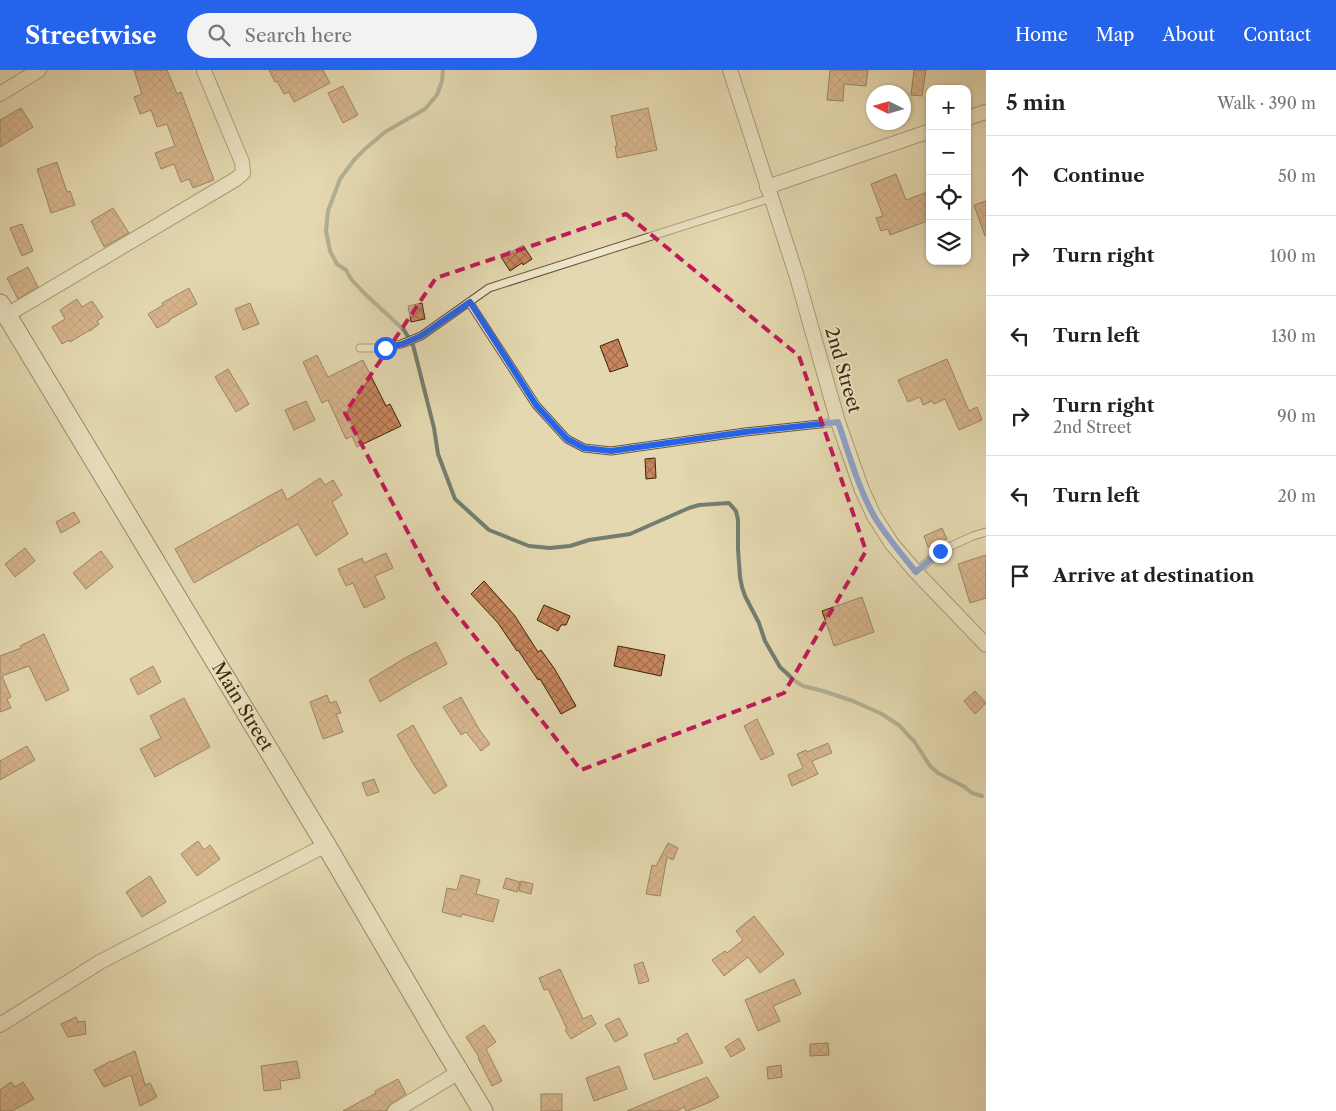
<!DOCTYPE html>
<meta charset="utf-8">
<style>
body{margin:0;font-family:"Libre Caslon Text",serif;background:#f2f2f2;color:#222}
.controls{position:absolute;right:15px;top:15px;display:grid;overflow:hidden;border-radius:10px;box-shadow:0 1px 4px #0004}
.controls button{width:45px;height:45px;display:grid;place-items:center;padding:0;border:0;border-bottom:1px solid #e0e0e0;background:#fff;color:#222;font:25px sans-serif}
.compass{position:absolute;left:866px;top:15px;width:45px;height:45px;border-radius:50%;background:#fff;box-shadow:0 1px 4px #0004;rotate:275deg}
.stop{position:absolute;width:15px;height:15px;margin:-11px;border:4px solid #2563eb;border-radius:50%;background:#fff}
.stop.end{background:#2563eb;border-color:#fff;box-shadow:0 1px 5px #0008}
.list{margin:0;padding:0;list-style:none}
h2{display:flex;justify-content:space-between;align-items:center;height:65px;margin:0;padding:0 20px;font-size:21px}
h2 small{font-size:16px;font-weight:400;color:#767676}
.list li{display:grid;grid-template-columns:32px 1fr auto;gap:15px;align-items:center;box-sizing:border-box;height:80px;padding:0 20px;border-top:1px solid #e0e0e0}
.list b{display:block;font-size:19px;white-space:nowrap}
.list p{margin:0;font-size:16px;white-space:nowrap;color:#767676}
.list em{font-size:16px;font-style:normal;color:#767676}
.icon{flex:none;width:28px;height:28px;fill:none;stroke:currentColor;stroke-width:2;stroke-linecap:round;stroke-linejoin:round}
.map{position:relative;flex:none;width:986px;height:1041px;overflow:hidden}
header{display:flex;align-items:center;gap:30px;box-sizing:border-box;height:70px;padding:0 25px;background:#2563eb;color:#fff}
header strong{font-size:24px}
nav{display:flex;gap:28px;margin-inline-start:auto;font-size:18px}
.search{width:350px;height:45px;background:#f2f2f2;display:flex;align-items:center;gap:12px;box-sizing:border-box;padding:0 18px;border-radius:28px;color:#767676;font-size:19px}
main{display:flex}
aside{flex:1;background:#fff}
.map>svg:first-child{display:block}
</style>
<header>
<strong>Streetwise</strong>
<div class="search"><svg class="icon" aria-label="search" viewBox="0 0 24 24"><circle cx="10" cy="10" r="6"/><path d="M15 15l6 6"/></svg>Search here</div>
<nav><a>Home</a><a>Map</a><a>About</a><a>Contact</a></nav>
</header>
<main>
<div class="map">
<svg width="986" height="1041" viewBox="0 0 986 1041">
<defs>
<pattern id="building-cross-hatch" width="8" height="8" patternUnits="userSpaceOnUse" patternTransform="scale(1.25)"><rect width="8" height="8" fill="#c7865d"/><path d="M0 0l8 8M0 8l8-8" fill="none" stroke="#a36d4b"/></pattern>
</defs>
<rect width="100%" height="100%" fill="#e4d8b0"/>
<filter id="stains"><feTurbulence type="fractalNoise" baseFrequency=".004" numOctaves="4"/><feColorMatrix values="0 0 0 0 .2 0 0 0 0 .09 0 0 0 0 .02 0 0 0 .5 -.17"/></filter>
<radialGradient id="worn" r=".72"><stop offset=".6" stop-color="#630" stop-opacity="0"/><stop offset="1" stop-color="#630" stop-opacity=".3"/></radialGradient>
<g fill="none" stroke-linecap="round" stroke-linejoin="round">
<path stroke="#747e70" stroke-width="4" d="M443 0 442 11 437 25 425 39 385 62 365 79 354 90 340 109 328 141 326 161 330 181 337 194 346 200 351 209 365 224 404 260 413 275 434 358 438 384 455 429 489 460 529 476 550 478 570 476 589 470 630 464 689 438 699 435 729 433 736 441 738 450V479L740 507 742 517 745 526 759 553 765 571 780 597 795 611 803 616 823 621 853 631 882 644 900 656 907 664 914 671 930 696 938 703 965 717 972 723 982 726"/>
</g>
<g fill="url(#building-cross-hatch)" stroke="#3f2609">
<path d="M134 0H167L177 24 181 22 214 110 193 118 189 109 181 112 174 94 161 99 155 83 175 76 167 54 157 57 151 40 140 44 134 27 142 24Z"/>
<path d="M269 0H323L330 13 294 32 289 22 284 24 277 11 275 12Z"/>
<path d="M830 0H868L866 16 844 14 843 31 827 30Z"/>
<path d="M914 0H926L922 26 911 25Z"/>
<path d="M343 16 358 45 343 53 328 23Z"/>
<path d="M21 38 33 57 0 77V50Z"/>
<path d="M648 38 657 80 617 88 615 76H617L611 46Z"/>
<path d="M57 92 67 122 70 121 75 135 51 143 37 99Z"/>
<path d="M896 104 906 130 930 121V150L890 165 888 159 881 161 876 148 883 146 871 114Z"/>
<path d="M986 131V165L985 166 974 135Z"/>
<path d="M113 138 129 163 104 177 91 151Z"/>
<path d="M22 154 33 181 22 186 10 158Z"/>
<path d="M523 175 532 189 523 195 522 193 510 201 501 187 510 180 511 182Z"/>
<path d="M28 197 38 217 18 229 7 208Z"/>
<path d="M189 218 197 234 169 250 170 251 157 258 148 244 163 235 162 233Z"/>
<path d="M77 229 82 237 92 231 103 247 97 251 99 254 90 261V260L70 272 69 270 62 274 52 257 65 249 60 240Z"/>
<path d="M250 233 259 254 243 260 235 239Z"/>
<path d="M422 233 425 249 411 252 408 236Z"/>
<path d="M618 269 628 296 610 302 600 276Z"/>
<path d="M317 285 328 307 363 290 386 336 390 334 401 356 357 377 352 366 346 369 328 330 322 333 303 292Z"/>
<path d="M947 289 969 341 977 337 982 350 959 360 945 329 934 334 932 331 923 335 920 327 908 332 898 310Z"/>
<path d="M228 299 249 334 236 342 215 307Z"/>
<path d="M306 331 315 350 294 360 285 340Z"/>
<path d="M655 388 656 408 646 409 645 389Z"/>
<path d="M320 408 325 415 333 410 342 425 332 432 348 464 316 486 298 454 194 513 175 479 282 419 287 430Z"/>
<path d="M74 442 80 452 61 463 56 452Z"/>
<path d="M942 458 947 469 928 477 924 466Z"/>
<path d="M25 478 35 491 15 507 5 494Z"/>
<path d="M101 481 113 497 86 519 73 503Z"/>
<path d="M386 483 393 498 375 506 385 528 364 538 353 513 346 516 338 499 362 488 364 493Z"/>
<path d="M986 485V528L970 533 958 494Z"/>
<path d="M484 511 515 546 538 582 541 580 554 598 576 636 561 644 540 609 538 610 518 580 517 581 498 553 471 524Z"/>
<path d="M862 527 874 562 834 576 822 541Z"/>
<path d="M544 535 570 546 566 555H561L558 561 537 550Z"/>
<path d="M44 564 69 620 46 631 29 596 2 606 11 627 7 629 11 638 0 642V586L21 578 20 576Z"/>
<path d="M436 572 447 594 417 610 380 632 369 610 405 588Z"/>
<path d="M618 576 665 585 661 606 614 596Z"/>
<path d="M153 596 161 612 138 625 130 609Z"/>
<path d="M975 621 986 633 975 644 964 631Z"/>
<path d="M327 625 330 633 336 631 341 643 336 644 343 662 323 669 310 632Z"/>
<path d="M461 627 479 659 490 674 481 681 466 662 461 665 443 637Z"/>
<path d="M184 628 210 677 155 707 140 679 161 668 150 646Z"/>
<path d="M757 649 774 684 761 690 744 656Z"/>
<path d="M413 655 447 716 434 724 414 695 397 665Z"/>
<path d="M828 673 832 683 812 691 818 704 792 716 788 705 803 698 797 684 806 680 807 682Z"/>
<path d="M27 676 35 690 0 710V691Z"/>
<path d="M374 709 379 722 367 726 362 713Z"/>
<path d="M198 771 204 780 210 775 220 789 197 806 181 784Z"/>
<path d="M668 773 678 778 673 790 667 787 660 826 646 824 652 795 656 796Z"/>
<path d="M461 805 480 810 476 824 499 830 493 852 462 844 461 847 442 842 447 818 457 820Z"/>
<path d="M150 806 166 832 142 847 126 822Z"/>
<path d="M506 808 520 812 517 822 503 818Z"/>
<path d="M521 811 533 814 531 824 519 821Z"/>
<path d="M754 846 784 884 760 903 748 887 724 906 712 890 725 881 727 883 743 870 736 861Z"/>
<path d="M643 892 649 911 639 914 634 895Z"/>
<path d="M560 899 583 949 591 945 596 954 571 969 565 960 567 959 548 919 544 920 539 908Z"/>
<path d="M794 909 801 924 773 936 780 951 758 961 745 930Z"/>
<path d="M76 947 78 952 85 951 86 964 68 967 61 954Z"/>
<path d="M619 948 628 965 615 972 605 955Z"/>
<path d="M484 955 496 972 486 979 502 1011 492 1016 478 988 479 987 466 967Z"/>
<path d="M687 963 703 993 654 1010 644 984 679 972 677 969Z"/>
<path d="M739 968 745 979 731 987 725 977Z"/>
<path d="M828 973 829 985 810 986V974Z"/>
<path d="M135 981 145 1015 150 1013 157 1027 140 1036 131 1005 104 1017 94 1000 111 991V992Z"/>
<path d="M297 991 300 1008 280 1011 281 1019 264 1021 261 996Z"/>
<path d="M781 995 782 1007 768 1009 767 997Z"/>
<path d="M619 996 627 1019 594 1031 586 1008Z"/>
<path d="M707 1007 719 1027 710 1032 688 1041H686L684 1037 677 1041H627Z"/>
<path d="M398 1009 406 1024 390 1034 387 1040 384 1041H343L376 1023 375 1021Z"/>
<path d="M11 1012 15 1017 23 1012 34 1029 12 1041H0V1020Z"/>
<rect x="541" y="1024" width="21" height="17"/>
</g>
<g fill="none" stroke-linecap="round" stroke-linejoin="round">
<g stroke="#685233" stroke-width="9">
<g id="service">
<path d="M469 232 536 335 567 369 584 378 611 381 745 362 838 352"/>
<path d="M360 278H385L401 274 421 266 489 218 771 128"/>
<path d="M916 502 940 481 973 466 986 462"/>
</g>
</g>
<g stroke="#685233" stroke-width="16">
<g id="minor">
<path d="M730 0 797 207 838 352 862 420 874 446 892 474 916 502 986 575"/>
<path d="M0 24 39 0"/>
<path d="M967 48 986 42"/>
<path d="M767 117 930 61"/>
<path d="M7 245 236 109 243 103 242 92 204 1"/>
<path d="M0 955 100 892 326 775"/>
<path d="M395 1041 459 1002"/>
</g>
</g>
<g stroke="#3f2609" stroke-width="21">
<g id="secondary">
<path id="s1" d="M0 234 326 775 438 967 483 1041"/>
</g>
</g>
<use href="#service" stroke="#ede6cc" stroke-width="7"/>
<use href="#minor" stroke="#ede6cc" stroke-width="14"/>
<use href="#secondary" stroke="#ede6cc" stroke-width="19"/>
</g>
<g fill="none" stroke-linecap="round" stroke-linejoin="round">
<path stroke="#2563eb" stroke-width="6" d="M385 278 402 274 421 266 470 232 536 335 567 369 584 378 611 381 745 362 838 352C849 384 858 417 874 446 886 466 901 484 916 502L940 481"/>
</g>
<path d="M0 0H986V1041H0ZM626 144 799 286 866 481 784 623 581 700 440 523 345 343 436 208Z" fill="#e4d8b0" fill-opacity=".55" fill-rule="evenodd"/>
<path fill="none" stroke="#c2185b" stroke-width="4" stroke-dasharray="10 6" stroke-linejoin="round" d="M626 144 799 286 866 481 784 623 581 700 440 523 345 343 436 208Z"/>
<g text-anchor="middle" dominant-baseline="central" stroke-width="4" stroke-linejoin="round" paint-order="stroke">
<g font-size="18" fill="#3f2609" stroke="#ede6cc">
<text transform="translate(843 300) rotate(74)">2nd Street</text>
<text stroke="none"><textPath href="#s1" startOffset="470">Main Street</textPath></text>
</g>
</g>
<rect width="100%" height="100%" filter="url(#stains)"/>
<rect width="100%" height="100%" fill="url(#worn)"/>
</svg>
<div class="controls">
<button>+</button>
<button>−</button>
<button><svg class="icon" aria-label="locate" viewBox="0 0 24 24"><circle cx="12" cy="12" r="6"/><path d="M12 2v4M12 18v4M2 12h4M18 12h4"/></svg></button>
<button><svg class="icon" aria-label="layers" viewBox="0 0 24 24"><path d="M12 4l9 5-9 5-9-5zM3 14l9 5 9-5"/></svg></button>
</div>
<svg class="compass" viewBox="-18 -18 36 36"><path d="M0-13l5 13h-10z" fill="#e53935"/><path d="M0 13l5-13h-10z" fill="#767676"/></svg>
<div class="stop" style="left:385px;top:278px"></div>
<div class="stop end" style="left:940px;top:481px"></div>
</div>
<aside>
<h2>5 min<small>Walk · 390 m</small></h2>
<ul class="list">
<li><svg class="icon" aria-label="ahead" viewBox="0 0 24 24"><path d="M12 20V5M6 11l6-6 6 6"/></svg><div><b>Continue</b></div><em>50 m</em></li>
<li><svg class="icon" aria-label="right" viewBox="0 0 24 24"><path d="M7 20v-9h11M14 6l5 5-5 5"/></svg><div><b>Turn right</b></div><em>100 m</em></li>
<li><svg class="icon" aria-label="left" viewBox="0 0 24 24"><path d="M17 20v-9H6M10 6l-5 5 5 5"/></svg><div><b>Turn left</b></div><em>130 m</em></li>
<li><svg class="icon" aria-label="right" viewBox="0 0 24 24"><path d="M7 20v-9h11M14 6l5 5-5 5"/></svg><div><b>Turn right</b><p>2nd Street</p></div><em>90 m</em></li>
<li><svg class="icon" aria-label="left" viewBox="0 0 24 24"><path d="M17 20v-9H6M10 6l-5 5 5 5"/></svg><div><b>Turn left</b></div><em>20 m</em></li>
<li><svg class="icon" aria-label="arrive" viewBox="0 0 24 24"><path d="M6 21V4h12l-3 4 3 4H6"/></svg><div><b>Arrive at destination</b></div></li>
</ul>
</aside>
</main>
